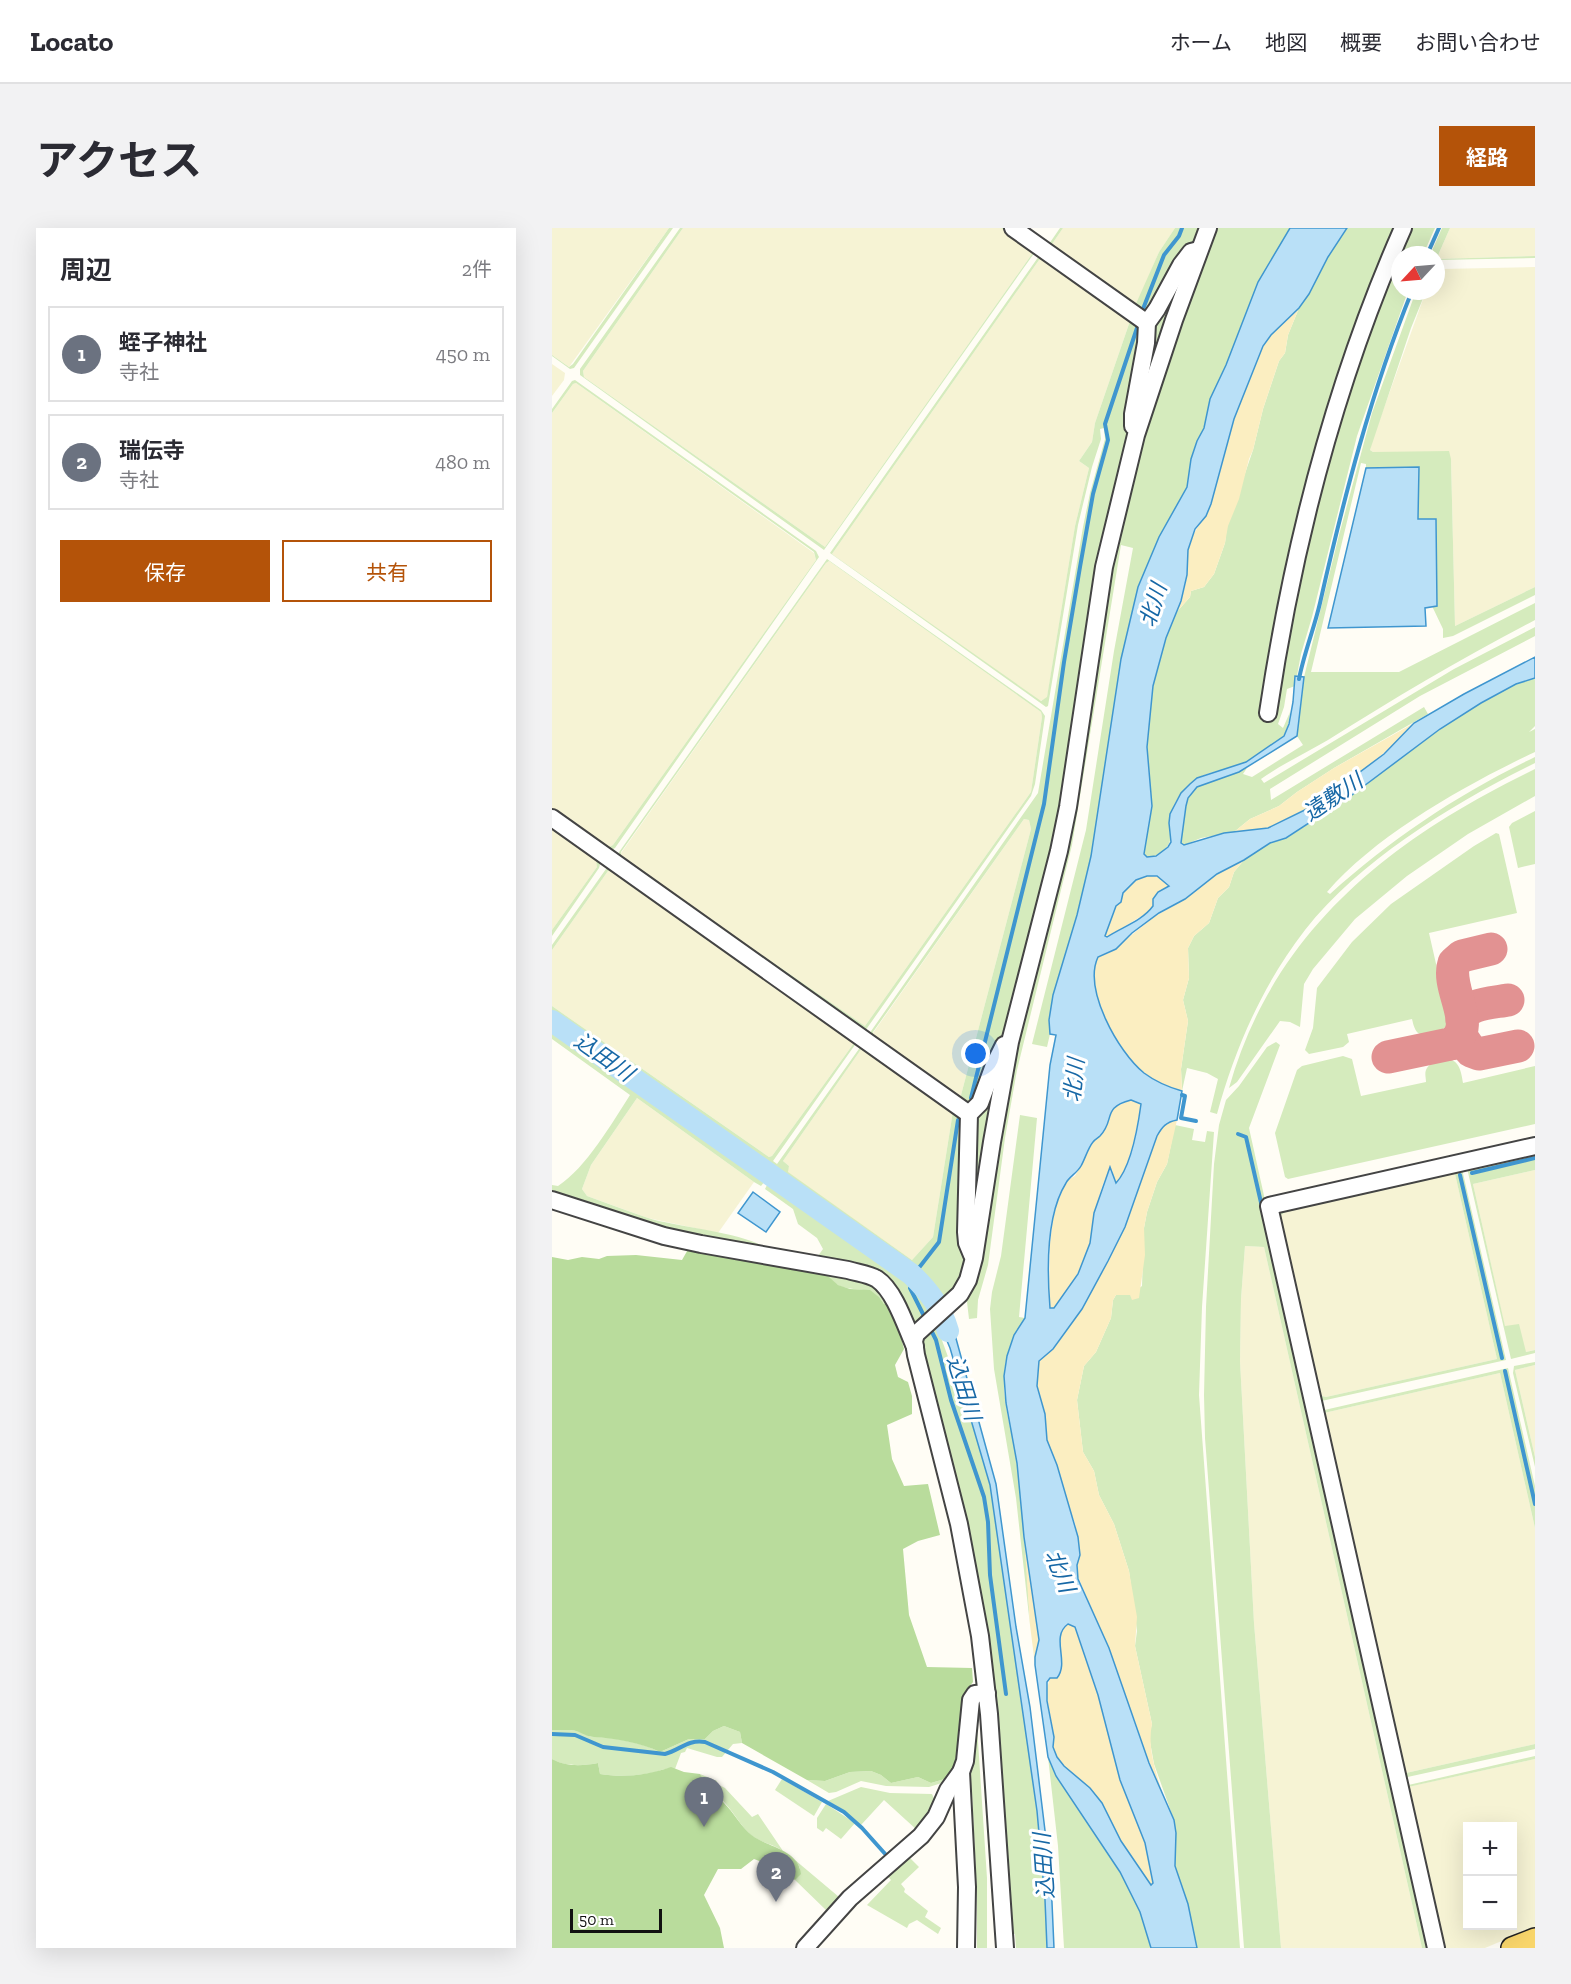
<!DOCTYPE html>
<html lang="ja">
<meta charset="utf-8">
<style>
body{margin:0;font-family:"Zilla Slab","Noto Sans JP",serif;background:#f2f2f3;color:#2b2b33}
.controls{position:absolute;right:18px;bottom:18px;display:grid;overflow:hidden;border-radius:0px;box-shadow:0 6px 24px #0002}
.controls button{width:54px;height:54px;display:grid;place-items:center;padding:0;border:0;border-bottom:2px solid #e1e1e2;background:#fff;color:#2b2b33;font:30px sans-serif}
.compass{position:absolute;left:839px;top:18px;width:54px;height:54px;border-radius:50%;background:#fff;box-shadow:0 6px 24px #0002;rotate:244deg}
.scale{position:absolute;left:18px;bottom:15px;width:92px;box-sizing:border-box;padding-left:6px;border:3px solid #111;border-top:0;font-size:16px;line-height:21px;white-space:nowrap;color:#111;-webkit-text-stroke:4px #fff;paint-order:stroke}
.you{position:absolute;left:424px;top:826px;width:21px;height:21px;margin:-15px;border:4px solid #fff;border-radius:50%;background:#1a73e8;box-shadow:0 0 0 9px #1a73e833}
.badge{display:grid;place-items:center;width:39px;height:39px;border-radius:50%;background:#b45309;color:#fff;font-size:20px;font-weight:700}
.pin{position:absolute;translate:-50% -50px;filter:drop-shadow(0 2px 3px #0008)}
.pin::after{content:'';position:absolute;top:32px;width:21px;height:18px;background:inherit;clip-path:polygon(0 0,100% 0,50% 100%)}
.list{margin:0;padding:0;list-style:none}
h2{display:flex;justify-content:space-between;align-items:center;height:78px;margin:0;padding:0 24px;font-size:26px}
h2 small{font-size:20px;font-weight:400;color:#7c7c81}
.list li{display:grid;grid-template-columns:39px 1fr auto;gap:18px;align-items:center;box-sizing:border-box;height:96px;margin:0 12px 12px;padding:0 12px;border:2px solid #e1e1e2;border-radius:0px}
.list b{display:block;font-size:22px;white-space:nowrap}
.list p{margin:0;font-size:20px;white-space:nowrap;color:#7c7c81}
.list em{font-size:20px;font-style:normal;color:#7c7c81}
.actions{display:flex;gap:12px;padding:18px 24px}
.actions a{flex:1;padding:14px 0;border:2px solid #b45309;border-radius:0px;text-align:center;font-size:21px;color:#b45309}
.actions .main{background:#b45309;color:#fff}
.map{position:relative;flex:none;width:983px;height:1720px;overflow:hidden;border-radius:0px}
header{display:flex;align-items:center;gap:36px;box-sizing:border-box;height:84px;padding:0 30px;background:#fff;border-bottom:2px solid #e1e1e2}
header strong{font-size:28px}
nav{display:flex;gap:33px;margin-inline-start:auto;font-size:21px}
.intro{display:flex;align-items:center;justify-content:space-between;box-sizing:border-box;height:144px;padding:0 36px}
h1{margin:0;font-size:42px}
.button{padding:15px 27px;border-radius:0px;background:#b45309;color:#fff;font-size:21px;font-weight:700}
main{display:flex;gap:36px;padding:0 36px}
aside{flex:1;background:#fff;border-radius:0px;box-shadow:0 6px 24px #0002}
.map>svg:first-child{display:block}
</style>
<header>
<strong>Locato</strong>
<nav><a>ホーム</a><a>地図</a><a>概要</a><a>お問い合わせ</a></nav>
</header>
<div class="intro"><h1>アクセス</h1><a class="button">経路</a></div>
<main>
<aside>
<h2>周辺<small>2件</small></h2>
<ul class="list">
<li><span class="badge" style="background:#6b7280">1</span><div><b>蛭子神社</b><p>寺社</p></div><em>450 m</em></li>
<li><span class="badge" style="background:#6b7280">2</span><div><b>瑞伝寺</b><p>寺社</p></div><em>480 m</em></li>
</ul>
<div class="actions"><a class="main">保存</a><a>共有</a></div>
</aside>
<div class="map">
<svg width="983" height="1720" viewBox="0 0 983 1720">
<rect width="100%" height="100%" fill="#fffdf5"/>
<g fill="#f6f3d4" fill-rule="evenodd">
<path d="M0 0H117L17 139 0 127Z"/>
<path d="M131 0H449L477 20 480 26 273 319 32 149 31 143Z"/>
<path d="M511 0H623L607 24 584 78 503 23 500 16Z"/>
<path d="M898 0H983V28L888 31 886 29 887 25Z"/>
<path d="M491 30 578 93 543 195 540 214 527 233 537 240 523 298 495 470 488 473 280 326 487 32Z"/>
<path d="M983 39V359L903 398 899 231 821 224 818 222 819 216 874 63H884V44L890 41Z"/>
<path d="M0 136 13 145 12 152 0 168Z"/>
<path d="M24 155 262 325 264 332 61 617 55 620 0 581V185L21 156Z"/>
<path d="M277 333 489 484 490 489 479 564 313 798 69 630V625L274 335Z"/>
<path d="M472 591 477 592 479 601 408 871 321 809V805Z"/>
<path d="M0 599 44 630 45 634V639L0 702Z"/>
<path d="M60 641 302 815 220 928 217 929 0 778V722L56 643Z"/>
<path d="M313 819 401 883 381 1009 360 1032 235 944 237 938 231 933 310 820Z"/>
<path d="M85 870 202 954 166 1005 96 990 35 968 30 961 39 937Z"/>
<path d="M983 942V1122L974 1124 953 1099 921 956Z"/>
<path d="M903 946 945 1131 774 1169 770 1168 766 1163 728 993 729 987 734 984Z"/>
<path d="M693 1018 712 1019 870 1720H729L702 1395 688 1133 689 1071Z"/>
<path d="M983 1137V1229L963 1142Z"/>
<path d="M948 1145 983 1300V1516L854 1545 772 1185Z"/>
<path d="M983 1531V1699L933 1720H892L855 1559ZM915 1598H960V1698H915Z"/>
</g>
<g fill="#d5ebbd" fill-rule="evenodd">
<path d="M117 0H121L22 140 18 141 0 128V127L17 139 21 136Z"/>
<path d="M128 0H131L31 143 32 149 273 319 480 26 477 20 449 0H454L483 24 272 322 28 147V141Z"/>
<path d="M508 0H511L500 16 505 20 504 23 583 78 607 24 623 0H651L646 12 627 36 605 76 598 84 590 85 498 21 497 16Z"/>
<path d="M662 0H738L706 54 674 137 658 171 652 200 645 213 639 231 635 259 607 309 586 359 569 431 539 628 525 687 501 767 497 792 498 806 495 819 480 816 534 602 562 423 581 320 569 317 520 617 465 842 453 910 436 1037 426 1072 425 1090 417 1091 415 1074 416 1066 451 873 556 340 595 193Z"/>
<path d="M795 0H848L767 241 854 0H883L871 27H848V63H856L805 208 760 389 749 426 743 458 735 461 732 479 726 496 731 500 738 484C737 492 736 500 732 507 726 517 694 535 683 539 668 543 652 544 640 554 629 563 621 575 618 589 614 606 626 612 608 625 603 628 600 629 595 629L592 626V619L600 578 595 519 601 458 607 432 622 387 638 369 639 363 652 359 662 346 673 315 675 298 701 222 711 181 727 133 733 125 736 107 747 80 757 66 776 29Z"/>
<path d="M890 0H898L887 25 886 29 888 31 983 28V30L884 32V27H878Z"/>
<path d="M491 26 585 92 590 100 591 112 582 156 577 212 547 338 511 578 477 723 454 809 441 830 426 869 412 876 319 811 317 806 486 565 531 299 538 265 553 211 552 200 548 201 549 211 540 239 526 297 496 478 494 479 278 325 487 28ZM491 31 578 93 543 195 540 214 527 233 537 240 523 298 495 469 489 473 280 326 487 32ZM472 591 477 592 479 601 408 871 321 809V804Z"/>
<path d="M632 38 600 141 588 158 601 98Z"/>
<path d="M864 63H874L859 100 818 222 821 224 897 223 899 231 903 398 983 359V367L901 408 891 410V401L880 378H885L884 292 866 291 867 240H814V236L809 235 759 444H847L983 375V392C912 429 844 469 776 512 754 525 730 536 709 551L712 555 902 441 983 399V408L868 468 718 561 719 572 872 479 876 486 782 540 745 564 727 578 698 591 682 604 649 610 632 617 629 615C630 598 630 570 646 558 660 549 680 548 695 540L691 546 700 549 751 517 745 508 752 449 787 307 820 185Z"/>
<path d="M23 152 264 323 267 329 63 620 58 623 0 584V581L55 620 61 617 264 332 262 324 24 155 21 156 0 185V181L20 153Z"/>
<path d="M275 331 489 482 493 488 483 556 479 568 313 803 65 627ZM277 333 489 484 490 489 479 564 313 798 69 630V624L274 335Z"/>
<path d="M983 450V498L977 504 983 501V524C915 556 825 606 775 664L778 666C840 610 908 565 983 529V535C902 575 809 631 753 702 711 756 683 820 665 886L658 884 666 851 655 845 635 840 630 863 629 841 636 793 631 772 637 750 636 720 642 708 657 695 666 670 677 659 682 644 692 632 718 615 735 610 800 567 888 501 929 475 964 456Z"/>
<path d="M983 541V568L916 606 855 648 803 691 761 741 752 756 748 799 738 794 728 793 685 854 677 860C722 701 840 610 983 541Z"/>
<path d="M983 583V636L966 640 957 599 960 595Z"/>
<path d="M944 605 947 606 965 685 877 705 897 793C894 803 876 811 866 805 862 801 861 795 860 791L795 806 797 814 791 819 757 826 753 822 761 800 765 760 800 714 839 676 922 618Z"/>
<path d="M44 630 49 633 47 640 0 708V702L45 639Z"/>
<path d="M60 638 305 814 221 933 225 936 309 818 410 888V1025C417 1044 406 1058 393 1072L380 1055 358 1037 0 784V778L217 929 220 928 302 815 60 641 56 643 0 722V717L54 641ZM310 820 401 883 381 1009 360 1032 236 944 237 938 231 933Z"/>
<path d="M0 802 213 953 209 958 202 954 85 870 39 937 30 961 35 968C55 975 75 983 96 990 123 999 202 1005 219 1024L150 1012 0 967V957L6 958C34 940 60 895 78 867L0 811Z"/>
<path d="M724 814 728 817 697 900 879 1720H870L712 1019 693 1018 689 1071 688 1133 702 1395 729 1720H692L653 1210 652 1167 654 1079 662 936 667 897 674 872 687 858 715 819Z"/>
<path d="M791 828 800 831 809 868 874 854C874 849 872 845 875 840 880 832 899 827 905 836 909 841 910 849 911 855L983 838V896L736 951 733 949 723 905 745 842 750 838Z"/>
<path d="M446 834 420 1011 423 889Z"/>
<path d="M468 887 485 890 467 1089 473 1090C462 1107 452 1129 452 1150 451 1179 461 1207 466 1236 473 1289 475 1343 478 1397L464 1270 442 1141 438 1081 440 1064 449 1028Z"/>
<path d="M623 897 642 901 640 912 653 914 655 903 662 904 650 1079 647 1167 688 1720H645L636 1676 623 1638 622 1592 602 1536 597 1508 600 1496 583 1418 585 1403 577 1343 562 1296 547 1267 542 1243 531 1224 525 1172 532 1138 544 1124 559 1090 561 1072 564 1067H578L590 1058 592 1000 595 984 605 954 615 936Z"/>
<path d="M983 924V942L921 956 953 1098 967 1096 974 1124 983 1122V1125L959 1131 915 940Z"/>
<path d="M910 941 954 1132 765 1174 726 1001 727 985 732 982ZM903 946 945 1131 774 1169 770 1168 766 1163 728 993 729 987 734 984Z"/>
<path d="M216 955 348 1045 370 1066 381 1083 363 1098 359 1097 343 1064 266 1033V1028L271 1021 265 1010 246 996 241 981 213 961Z"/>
<path d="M269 1042 322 1055 336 1074 332 1076C319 1056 308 1065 288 1058 281 1055 275 1047 269 1042Z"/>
<path d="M384 1096 399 1137 403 1136 438 1257 485 1583 493 1672 495 1720H464L463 1706 460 1705 448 1545 369 1115 372 1106Z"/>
<path d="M983 1134V1137L963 1142 983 1229V1239L961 1145 962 1138Z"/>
<path d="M956 1140 983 1258V1300L948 1145 772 1185 854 1545 983 1516V1521L851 1550 768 1183Z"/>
<path d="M424 1483 435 1650V1720H425V1666L420 1565H416Z"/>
<path d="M172 1498 188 1504 190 1515 181 1516 170 1529H165L135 1520 133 1524 129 1525 123 1541C115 1538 107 1544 99 1545 82 1548 65 1549 48 1546L46 1535C30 1538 14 1539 0 1531V1502C8 1503 17 1501 24 1503 31 1504 36 1509 42 1509 61 1509 91 1515 108 1524L137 1511H153L161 1503Z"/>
<path d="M983 1528V1531L856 1559 852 1558Z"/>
<path d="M496 1529 504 1548 568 1644 588 1684 599 1720H512L506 1618Z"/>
<path d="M319 1543 329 1547 339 1555 366 1549 379 1555 396 1550 393 1554 377 1559 334 1558 309 1553 284 1564 277 1565 255 1552 273 1553 298 1544Z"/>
<path d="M148 1546 165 1553V1556L173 1560 200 1589 206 1586 231 1623C223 1617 214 1616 205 1611 191 1603 184 1587 173 1575 164 1565 155 1559 148 1546Z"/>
<path d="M230 1551 270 1574 262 1588 223 1562Z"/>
<path d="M309 1559 338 1565 380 1566 384 1575 365 1602 332 1572 309 1597 293 1583 276 1573Z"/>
<path d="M274 1576 303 1595 289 1611 274 1600 271 1604 265 1600V1590Z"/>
<path d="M357 1629 367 1639 349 1656 353 1661 352 1664 376 1683 373 1689 389 1700 386 1706 365 1692 357 1696 355 1700 315 1677 339 1652 332 1644Z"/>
<path d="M243 1632 287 1669 274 1682 243 1652 248 1640Z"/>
</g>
<g fill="#b9dc9c">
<path d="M138 1018 269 1042 286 1057 298 1061 318 1062 327 1069 332 1076 336 1074 344 1090 352 1121 343 1137 346 1149 356 1154 360 1168V1186L335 1197 340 1231 352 1258 376 1256 388 1307 366 1313 351 1321 357 1387 375 1439 420 1440 421 1454C411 1463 412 1513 408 1529 407 1536 400 1544 396 1550L379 1555 366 1549 339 1555 329 1547 319 1543 298 1544 273 1553 255 1552 190 1515 188 1504 172 1498 161 1503 153 1511H137L108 1524C90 1515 61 1510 42 1509 36 1509 30 1505 24 1503 17 1501 8 1503 0 1502V1029L16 1032 30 1029 47 1031 55 1028 84 1027 130 1032Z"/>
<path d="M0 1531C15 1539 30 1538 46 1535L48 1546C72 1550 96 1547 119 1539L132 1544 148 1546C155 1558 163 1565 172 1575 181 1584 187 1595 196 1604 212 1620 246 1619 249 1646L243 1652 221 1638 202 1631 189 1641H166L152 1667 168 1700 172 1720H0Z"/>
</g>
<g fill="#fbeec1">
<path d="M747 80 736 107 733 125 727 133 711 181 701 222 697 231 687 271 676 298 673 315 662 346 652 359 639 363 638 369 622 387C628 375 634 360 635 346 636 339 634 331 636 323 639 304 652 293 659 276L682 191 711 118 719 107Z"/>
<path d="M862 495C826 534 765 585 714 600 705 603 692 602 682 604L698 591 727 578 745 564 782 540Z"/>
<path d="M692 632 682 644 677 659 666 670 657 695 642 708 636 720 637 750 631 772 636 793 629 841 630 863C616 859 604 854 592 845 565 824 531 762 546 729L557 725 602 689 633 671 665 646Z"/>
<path d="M595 648C604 648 614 650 617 658L613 660 598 683 555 709 553 708 564 678 569 674 571 665 584 652Z"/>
<path d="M579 872 589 875C586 895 578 942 563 956L560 941C545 955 544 996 538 1016 531 1039 518 1061 502 1080L497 1081 498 1015 503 976 508 969 514 953 523 948 541 914 548 908 554 899 560 880Z"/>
<path d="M625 892 615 936 605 954 595 984 592 1000 593 1027 587 1070 580 1072 578 1067H564L561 1072 559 1090 544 1124 532 1138 525 1172 531 1224 542 1243 547 1267 562 1296 577 1343 585 1389 583 1418 600 1496C595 1520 604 1544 611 1567L597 1535 583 1493 533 1365 524 1344 527 1317 523 1295 515 1275 505 1237 495 1212 493 1186 485 1158 487 1133 501 1121 530 1080 556 1033 573 999 605 908C610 899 614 894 625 892Z"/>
<path d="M472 1309 487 1412 483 1429V1437L478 1397Z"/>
<path d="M516 1396 523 1399 546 1467 568 1552 593 1615 601 1656 599 1657 569 1613 550 1575 512 1538 505 1529 501 1519 502 1509 494 1464 498 1450 508 1447C512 1431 501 1407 516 1396Z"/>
</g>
<g fill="#b9e0f7" stroke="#3f96cf" stroke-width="1.5" fill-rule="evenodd">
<path d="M738 0H795L776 29 757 66 747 80 719 107 711 118 682 191 659 276 654 288 643 301 636 322 635 347 629 373 614 410 601 458 595 519 600 578 592 626 595 629 604 628 616 619 619 614 617 595 618 586 629 565 638 556 645 550 694 534 732 508 737 496 741 474 743 448 752 449 745 508 687 544 645 559 636 570 634 578 629 615 632 617 672 605 716 600 765 576 832 526 862 495 912 466 983 429V450L964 456 929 475 888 501 800 567 734 610 718 615 692 632 665 646 633 671 607 685 580 705 564 721 546 729C531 761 566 824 592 845 604 854 616 859 630 863L625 892C614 894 610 899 605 908L573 999 556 1033 530 1081 501 1121 487 1133 485 1158 493 1186 495 1212 505 1237 526 1309 528 1327 525 1337 526 1351 557 1420 597 1535 622 1592 624 1605 623 1638 636 1676 645 1720H599L588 1684 568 1644 504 1548 496 1529 483 1437V1429L487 1412 472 1309 465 1235 454 1175 452 1148 455 1128 462 1107 473 1090 498 837 504 807 498 806 497 792 501 767 525 687 539 628 569 431 586 359 607 309 635 259 639 231 645 213 652 200 658 171 674 137 706 54ZM595 648H605L617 658 606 664 601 671V678C590 693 570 699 555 709L553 708 564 678 569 674 571 665 584 652ZM579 872 589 876C586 898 579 939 564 955L558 939 542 985 538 1015 526 1046 502 1080H498C495 1043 494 987 514 955 517 949 525 945 529 938 533 931 536 920 541 914 543 911 546 910 548 908 564 891 549 880 579 872ZM516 1396 523 1399 546 1467 568 1552 593 1615 601 1655 599 1657 569 1613 550 1575 538 1560 512 1538 505 1529 501 1519 502 1509 495 1473V1454L498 1450H505C518 1434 498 1409 516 1396Z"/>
<path d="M867 239 866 291H884L885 378 873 380 874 398 776 400 814 240Z"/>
<path d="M201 964 228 984 214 1004 186 985Z"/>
<path d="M397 1085 444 1256 464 1399 478 1479 499 1652 502 1720H495L493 1672 485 1583 438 1257 398 1120 387 1094Z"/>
</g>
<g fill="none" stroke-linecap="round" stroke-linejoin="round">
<g stroke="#3f96cf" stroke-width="4">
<path d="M875 27 887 0"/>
<path d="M591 81 612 27 627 8 630 0"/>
<path d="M747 451C752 425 762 401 768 375 792 269 819 164 860 63"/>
<path d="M630 867 633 868 629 890 644 893"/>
<path d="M419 870 492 576 512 434 528 339 541 266 556 212 553 196 585 100"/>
<path d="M686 906 694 909 710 979"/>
<path d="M920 945 983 930"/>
<path d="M908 947 950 1130"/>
<path d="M373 1090 358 1060 366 1041 387 1014 406 892"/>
<path d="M378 1100 384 1112 399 1172 432 1269 436 1294 438 1347 454 1466"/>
<path d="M953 1143 983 1276"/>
<path d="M0 1506 23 1507 51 1519 113 1526C128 1522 136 1511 153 1514L221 1544 292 1584 310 1600 335 1628"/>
</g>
<path stroke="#b9e0f7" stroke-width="22" d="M0 793 359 1046C377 1063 389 1079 396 1103"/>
<g stroke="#e29292" stroke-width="33">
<path d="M910 792C913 775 941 775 956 772"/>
<path d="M898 816 913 814 919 823 927 826 966 818"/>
<path d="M836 829 898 816C928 800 893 761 902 735L910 728 939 721"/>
</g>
<g stroke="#444" stroke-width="20">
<g id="minor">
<path d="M461 0 595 95"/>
<path d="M581 198V186L594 115 595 95 605 81 629 37 639 24 647 22"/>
<path d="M716 485C741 317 782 156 851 0"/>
<path d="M0 590 417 886"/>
<path d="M0 972 112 1008 149 1016 296 1042C306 1045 317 1046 325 1051 343 1063 354 1099 363 1119"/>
<path d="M420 1027 415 1015 414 1004 417 886 428 875 442 837 452 817"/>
<path d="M409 1544 415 1659 414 1720"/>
<path d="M253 1720 298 1670 369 1608 384 1589 396 1562 409 1544 413 1533 419 1472 423 1466 435 1465"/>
<path d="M453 1720 437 1486 428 1408 407 1296 364 1127 362 1113 364 1106 408 1066 416 1052 422 1030 440 914 458 814 507 623 516 579 552 339 584 207 622 92 656 0"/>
<path d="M884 1720 717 978 983 918"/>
</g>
</g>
<g stroke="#222" stroke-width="24">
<path id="major" d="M960 1720 983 1711"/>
</g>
<use href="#minor" stroke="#fff" stroke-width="16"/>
<use href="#major" stroke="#f9d66b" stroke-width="21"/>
</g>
<g text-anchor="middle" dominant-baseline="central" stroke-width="6" stroke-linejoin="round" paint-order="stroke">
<g font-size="22" font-style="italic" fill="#1768a6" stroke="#fff">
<text transform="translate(601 377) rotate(-73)">北川</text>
<text transform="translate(781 569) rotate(-34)">遠敷川</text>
<text transform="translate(52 829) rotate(35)">込田川</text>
<text transform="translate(522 852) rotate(-84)">北川</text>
<text transform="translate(412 1160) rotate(73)">込田川</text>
<text transform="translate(508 1343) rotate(68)">北川</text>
<text transform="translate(492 1638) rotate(-94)">込田川</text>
</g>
</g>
</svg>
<div class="controls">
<button>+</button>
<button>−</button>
</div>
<svg class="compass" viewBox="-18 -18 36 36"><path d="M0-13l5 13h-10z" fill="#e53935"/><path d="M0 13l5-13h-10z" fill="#7c7c81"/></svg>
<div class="scale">50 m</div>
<div class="you"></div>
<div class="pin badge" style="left:152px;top:1599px;background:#6b7280">1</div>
<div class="pin badge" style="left:224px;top:1674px;background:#6b7280">2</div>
</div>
</main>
